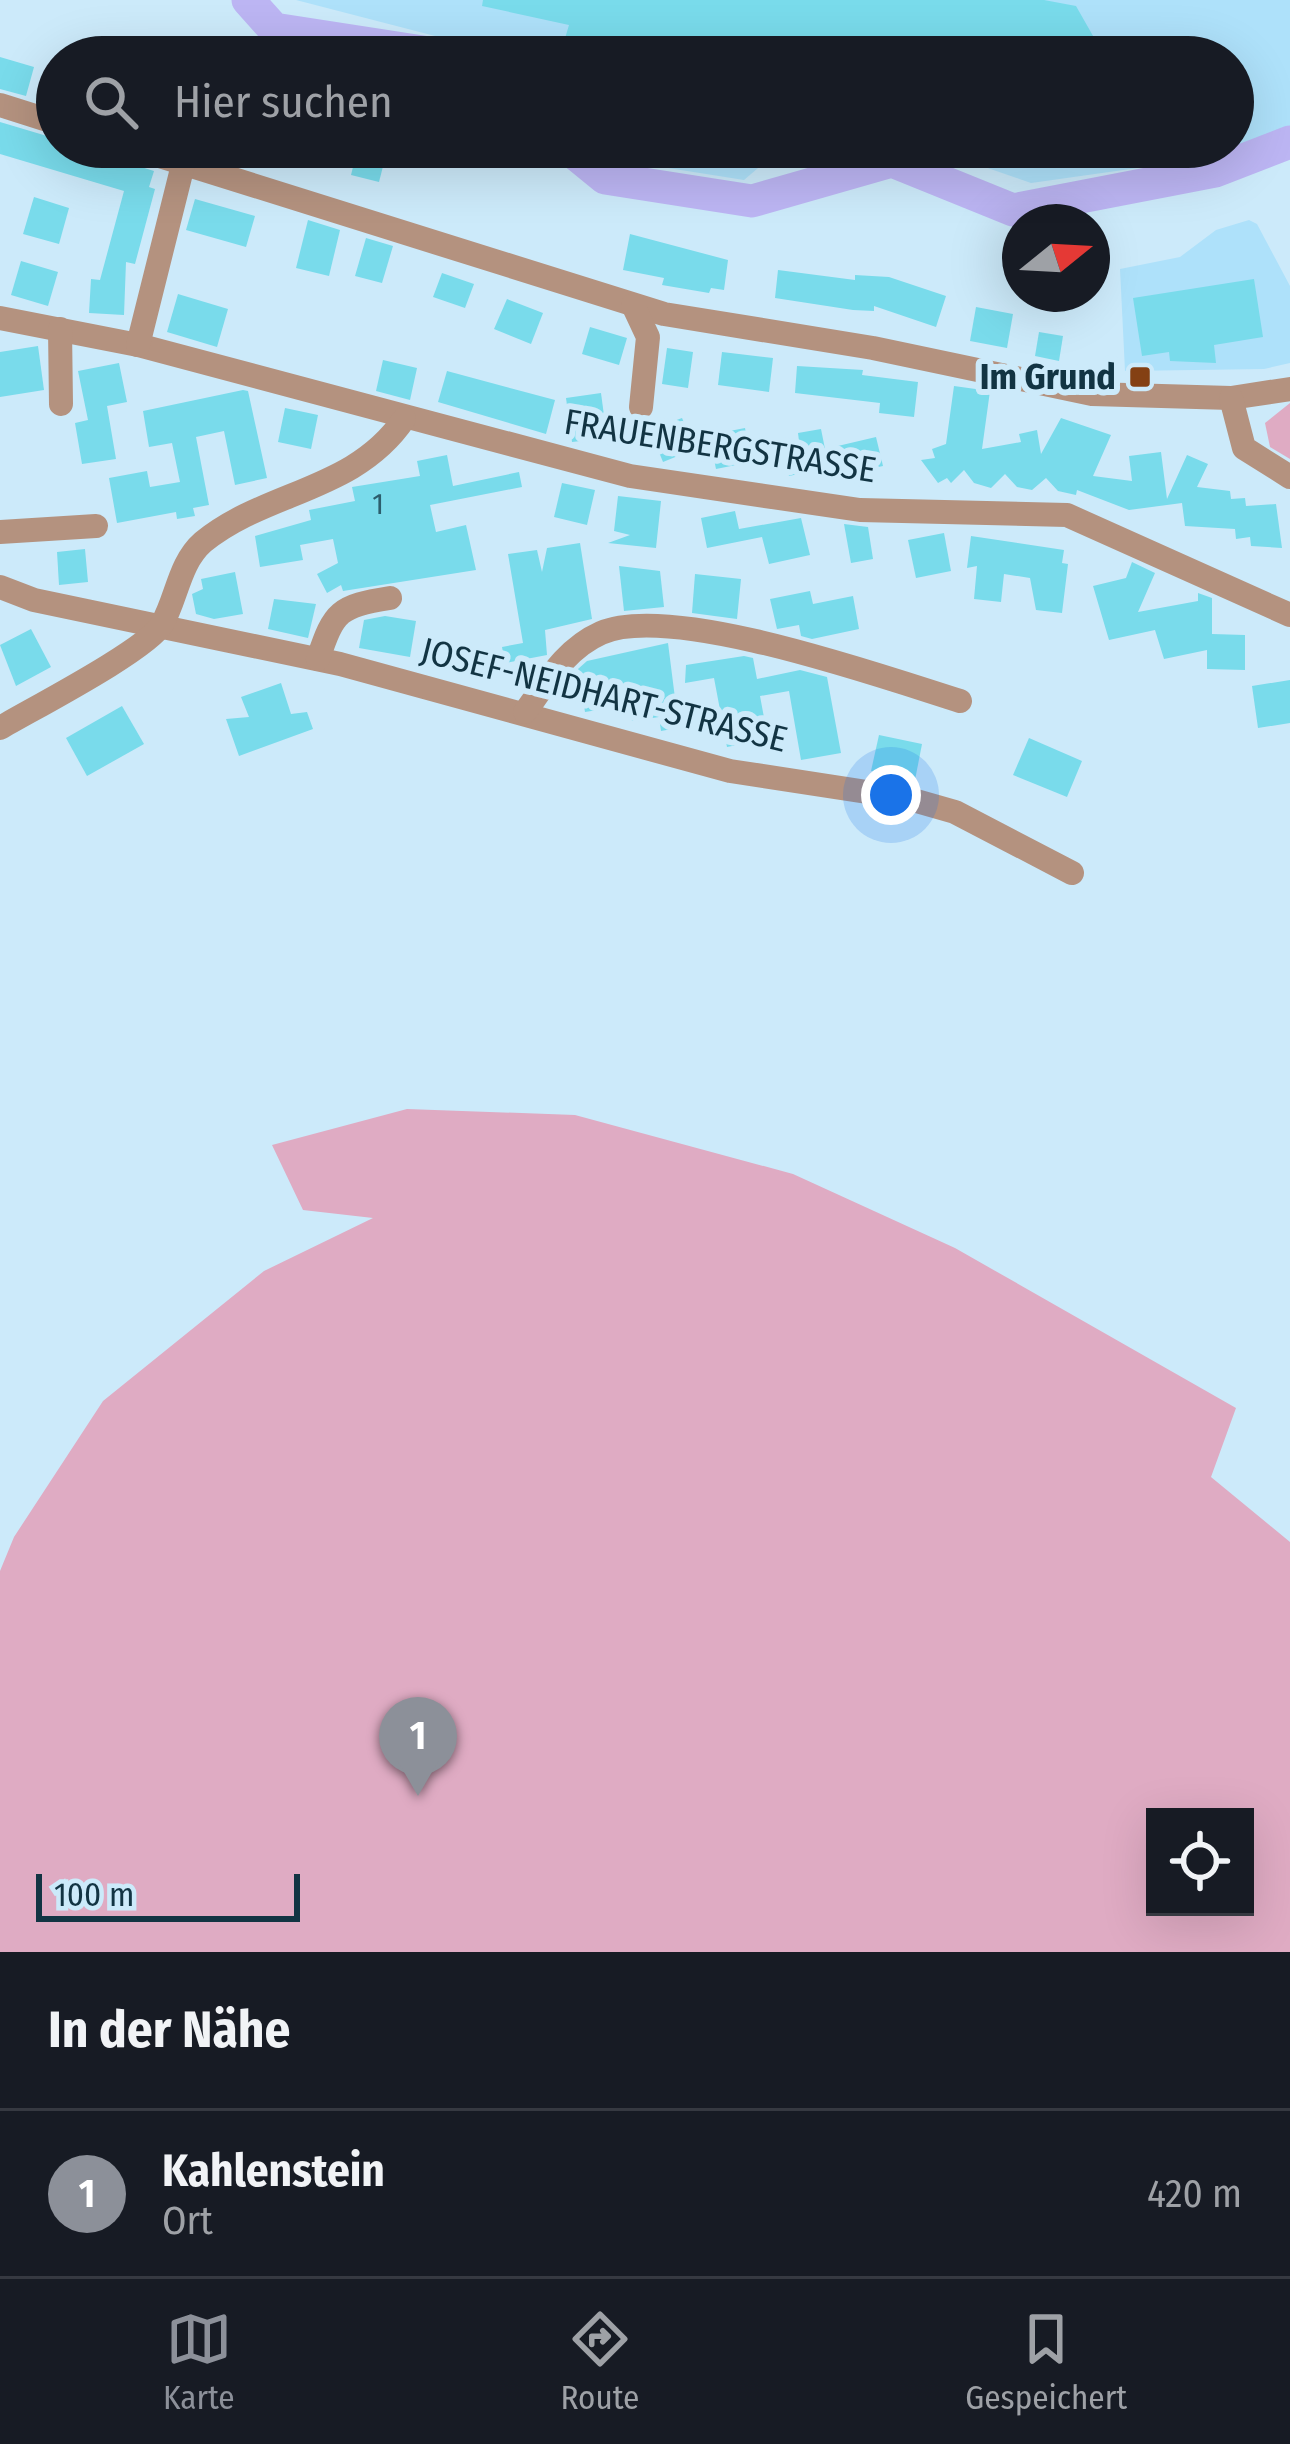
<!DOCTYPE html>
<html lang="de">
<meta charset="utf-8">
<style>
body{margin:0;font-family:"Fira Sans Condensed",sans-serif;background:#242831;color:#f1f3f6}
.controls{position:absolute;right:36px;bottom:36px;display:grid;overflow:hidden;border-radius:0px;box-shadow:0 12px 48px #0002}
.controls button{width:108px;height:108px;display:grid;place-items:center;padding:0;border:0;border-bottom:3px solid #363941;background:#171b24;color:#f1f3f6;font:60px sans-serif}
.compass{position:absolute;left:1002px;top:204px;width:108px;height:108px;border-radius:50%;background:#171b24;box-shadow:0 12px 48px #0002;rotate:72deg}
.scale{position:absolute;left:36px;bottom:30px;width:264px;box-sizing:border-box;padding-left:12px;border:6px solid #123443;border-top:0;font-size:33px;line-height:42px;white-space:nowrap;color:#123443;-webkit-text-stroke:9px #cceafa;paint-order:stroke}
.you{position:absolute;left:891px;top:795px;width:42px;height:42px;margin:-30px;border:9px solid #fff;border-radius:50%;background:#1a73e8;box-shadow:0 0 0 18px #1a73e833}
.badge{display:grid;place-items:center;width:78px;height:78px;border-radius:50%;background:#8c9099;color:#fff;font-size:39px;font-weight:700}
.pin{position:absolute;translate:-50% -99px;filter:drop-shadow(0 3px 6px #0008)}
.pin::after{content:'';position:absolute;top:63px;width:42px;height:36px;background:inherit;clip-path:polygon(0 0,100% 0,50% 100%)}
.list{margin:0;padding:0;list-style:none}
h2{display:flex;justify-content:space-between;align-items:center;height:156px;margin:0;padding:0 48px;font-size:51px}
h2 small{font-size:39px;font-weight:400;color:#9ea1a6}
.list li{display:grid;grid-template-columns:78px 1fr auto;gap:36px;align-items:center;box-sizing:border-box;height:168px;padding:0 48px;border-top:3px solid #363941}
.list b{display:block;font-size:45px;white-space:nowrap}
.list p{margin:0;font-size:39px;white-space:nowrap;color:#9ea1a6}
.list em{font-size:39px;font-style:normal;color:#9ea1a6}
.icon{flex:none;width:66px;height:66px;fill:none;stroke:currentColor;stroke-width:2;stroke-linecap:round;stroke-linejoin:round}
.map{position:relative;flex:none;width:1290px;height:1952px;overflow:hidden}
.search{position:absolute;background:#171b24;box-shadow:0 12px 48px #0002;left:36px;right:36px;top:36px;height:132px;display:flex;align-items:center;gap:30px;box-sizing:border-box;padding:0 42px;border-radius:66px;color:#9ea1a6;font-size:45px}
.sheet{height:324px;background:#171b24}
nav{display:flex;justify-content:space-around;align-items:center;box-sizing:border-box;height:168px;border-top:3px solid #363941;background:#171b24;font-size:33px;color:#9ea1a6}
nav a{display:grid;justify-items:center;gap:6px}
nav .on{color:#8c9099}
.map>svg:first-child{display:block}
</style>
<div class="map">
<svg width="1290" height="1952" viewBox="0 0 1290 1952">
<rect width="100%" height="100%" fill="#cceafa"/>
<g fill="#aee1fa">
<path d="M296 0H1290V133L1237 154 1031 183 927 147H1233V57H500L493 51Z"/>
<path d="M593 147H783L744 180 605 158Z"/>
<path d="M1249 220 1257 224 1290 286V363L1264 369 1125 371 1120 269 1180 257 1216 230Z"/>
</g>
<g fill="#dfabc3" fill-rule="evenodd">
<path d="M1290 403V459L1270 447 1265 423Z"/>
<path d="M407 1109 575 1115 793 1174 955 1248 1236 1408 1211 1477 1290 1542V1952H0V1571L14 1537 103 1401 264 1271 373 1218 303 1210 272 1145ZM1245 1817V1907H1155V1817Z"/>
</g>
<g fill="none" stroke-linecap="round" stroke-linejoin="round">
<g stroke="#bcb5f3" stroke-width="33">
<path d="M248 0 274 29 455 57"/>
<path d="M567 147 605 178 752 201 892 161 1013 210 1215 171 1290 142"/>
</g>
</g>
<g fill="#79dbeb">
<path d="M483 0H1044L1076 6 1105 57H585L561 52 569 25 482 6Z"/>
<path d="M0 57 34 67 26 96 0 89Z"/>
<path d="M0 122 57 139V147H77L154 171 149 187 155 189 135 264 126 262 124 315 89 313 91 279 100 280 124 191 0 154Z"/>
<path d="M358 147H388L379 182 351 175Z"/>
<path d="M34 197 69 208 59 244 23 234Z"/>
<path d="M195 199 255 216 246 247 186 230Z"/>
<path d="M308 220 340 230 329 276 296 268Z"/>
<path d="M630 234 728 260 724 290 711 288 709 293 662 285 664 278 623 270Z"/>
<path d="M366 238 393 246 382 283 355 276Z"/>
<path d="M21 261 58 272 48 306 11 295Z"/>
<path d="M778 270 855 280V275L889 277 946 296 936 327 874 306V311L853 310 775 298Z"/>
<path d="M442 273 474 284 465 308 433 297Z"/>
<path d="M1254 279 1263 337 1214 345 1216 363 1170 361 1169 352 1142 356 1133 298Z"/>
<path d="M178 294 228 309 217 347 167 332Z"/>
<path d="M507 299 543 313 531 344 494 329Z"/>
<path d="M976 307 1013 314 1007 348 970 341Z"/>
<path d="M590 327 627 338 619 365 582 354Z"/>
<path d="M1039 332 1063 336 1059 361 1035 356Z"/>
<path d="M38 346 44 390 0 397V352Z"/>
<path d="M667 348 693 352 688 388 662 384Z"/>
<path d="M722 352 773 358 769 392 718 385Z"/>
<path d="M383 360 417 368 410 400 376 391Z"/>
<path d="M119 363 127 402 107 406 116 459 82 464 75 423 88 420 78 371Z"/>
<path d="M797 366 863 370 862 375 918 382 914 417 879 413 880 403 795 393Z"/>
<path d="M447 371 555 400 546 434 438 402Z"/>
<path d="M954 386 990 391 982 449 1021 442 1019 434 1037 430 1041 454 1061 418 1111 435 1093 476 1132 481 1129 456 1161 452 1167 499 1187 455 1208 464 1197 487 1230 491 1231 499 1245 498 1246 506 1276 504 1282 548 1251 546 1250 537 1236 539 1235 529 1185 526 1182 503 1129 510 1077 490 1076 495 1058 491 1046 478 1032 490 1017 487 1005 474 991 488 974 483 964 470 951 483 947 478 938 483 921 460 935 458 932 449 946 444Z"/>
<path d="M243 390 248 391 267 478 235 485 224 431 196 437 209 505 193 508 195 516 177 519 176 512 117 523 109 478 147 471 150 487 180 482 172 443 149 447 143 411Z"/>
<path d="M601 393 607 438 572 442 566 398Z"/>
<path d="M285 408 318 415 311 449 278 442Z"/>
<path d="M682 418 695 449 663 462 650 430Z"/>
<path d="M745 428 751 462 716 469 709 435Z"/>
<path d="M821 429 825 449 876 437 883 466 850 473 848 463 789 476 782 445 799 441 798 433Z"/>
<path d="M447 455 453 486 519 472 522 487 430 505 436 532 466 525 476 570 343 591 341 585 327 593 317 574 338 563 333 539 300 545 303 560 260 567 255 536 311 520 309 510 355 501 352 487 420 476 417 461Z"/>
<path d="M562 483 595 490 587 525 554 517Z"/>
<path d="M618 496 661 501 656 548 608 543 630 535 614 531Z"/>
<path d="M735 511 739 529 801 518 810 555 769 564 762 537 707 548 701 518Z"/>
<path d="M844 524 868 527 873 559 851 563Z"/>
<path d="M944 533 951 571 916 578 908 540Z"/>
<path d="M971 536 1064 550 1062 563 1068 564 1062 613 1036 610 1030 578 1004 574 1001 602 974 599 977 566 967 568Z"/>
<path d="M580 543 592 619 545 630 547 655 505 663 502 647 523 643 508 554 537 550 542 572 547 548Z"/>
<path d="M85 549 88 582 59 585 57 552Z"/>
<path d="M1132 562 1155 573 1138 612 1198 601V593L1212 598V634L1245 635V670L1207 669V650L1164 659 1155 630 1109 640 1093 586 1126 578Z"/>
<path d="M619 566 660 571 664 607 624 611Z"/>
<path d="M235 572 243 614 214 619 196 614 192 594 203 589 201 579Z"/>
<path d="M695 574 741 579 737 619 692 613Z"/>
<path d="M810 591 813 604 853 596 859 629 812 639 801 636 799 625 777 629 770 599Z"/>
<path d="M274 599 316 604 308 638 268 629Z"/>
<path d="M385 616 416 621 410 657 359 648 364 620Z"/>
<path d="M31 629 51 667 16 686 0 645Z"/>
<path d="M668 643 676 706H691L694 725 661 731 659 717 632 721 629 705 585 712 578 669 587 661Z"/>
<path d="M744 656 753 658 757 679 800 670 827 677 841 753 801 760 789 691 760 696 768 739 727 747 714 678 685 683 686 665Z"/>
<path d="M1290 680V723L1258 728 1252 686Z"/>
<path d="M281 683 291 714 307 712 313 729 239 756 226 719 249 717 241 697Z"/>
<path d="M122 706 144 744 87 776 66 738Z"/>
<path d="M879 735 922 744 915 780 871 771Z"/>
<path d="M1029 738 1082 761 1067 797 1013 775Z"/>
</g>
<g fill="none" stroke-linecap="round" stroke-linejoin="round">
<g stroke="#b4927f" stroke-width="24">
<path d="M0 105 57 123"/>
<path d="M131 147 664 314 873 348 1092 394 1231 398 1290 389"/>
<path d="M633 305 648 337 641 407"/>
<path d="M0 318 138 345 630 476 860 510 1067 515 1290 615"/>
<path d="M60 329 61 404"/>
<path d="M138 345 183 165"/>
<path d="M1231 398 1244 448 1290 477"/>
<path d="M0 532 96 526"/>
<path d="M0 587 34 600 340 664 730 771 906 798 955 812 1072 873"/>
<path d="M318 659C334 611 339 606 390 598"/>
<path d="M525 712C547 682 565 649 601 633 671 602 883 677 960 701"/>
<path d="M0 728C32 709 147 650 162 624 177 598 179 563 203 542 267 490 354 492 404 419"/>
</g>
</g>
<rect fill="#844013" stroke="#cceafa" stroke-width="4.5" x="1128" y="365" width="24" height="24" rx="6"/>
<g text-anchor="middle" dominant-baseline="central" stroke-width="12" stroke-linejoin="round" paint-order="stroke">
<g font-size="30" fill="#2c5e6d">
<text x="378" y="504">1</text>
</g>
<g font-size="36" font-weight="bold" fill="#123443" stroke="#cceafa" text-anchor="end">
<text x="1116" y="377">Im Grund</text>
</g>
<g font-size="36" fill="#123443" stroke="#cceafa">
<text transform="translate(720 446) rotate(9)">FRAUENBERGSTRASSE</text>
<text transform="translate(604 695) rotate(14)">JOSEF-NEIDHART-STRASSE</text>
</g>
</g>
</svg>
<div class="controls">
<button><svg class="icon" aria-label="locate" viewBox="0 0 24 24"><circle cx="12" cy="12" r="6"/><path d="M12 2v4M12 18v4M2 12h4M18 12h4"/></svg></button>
</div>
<svg class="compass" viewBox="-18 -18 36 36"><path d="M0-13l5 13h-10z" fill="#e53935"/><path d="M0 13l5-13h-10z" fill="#9ea1a6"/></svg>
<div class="scale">100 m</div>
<div class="you"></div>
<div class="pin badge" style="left:418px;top:1796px">1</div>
<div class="search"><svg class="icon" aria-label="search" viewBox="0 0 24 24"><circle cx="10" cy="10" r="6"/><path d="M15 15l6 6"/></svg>Hier suchen</div>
</div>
<section class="sheet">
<h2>In der Nähe<small></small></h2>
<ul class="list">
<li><span class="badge">1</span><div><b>Kahlenstein</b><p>Ort</p></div><em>420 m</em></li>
</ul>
</section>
<nav>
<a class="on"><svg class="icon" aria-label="map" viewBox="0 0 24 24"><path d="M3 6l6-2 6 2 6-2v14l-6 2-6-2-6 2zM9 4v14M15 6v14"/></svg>Karte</a>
<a><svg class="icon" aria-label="directions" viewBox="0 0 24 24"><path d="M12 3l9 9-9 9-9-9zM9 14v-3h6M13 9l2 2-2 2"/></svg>Route</a>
<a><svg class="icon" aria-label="saved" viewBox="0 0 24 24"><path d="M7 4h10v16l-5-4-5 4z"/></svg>Gespeichert</a>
</nav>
